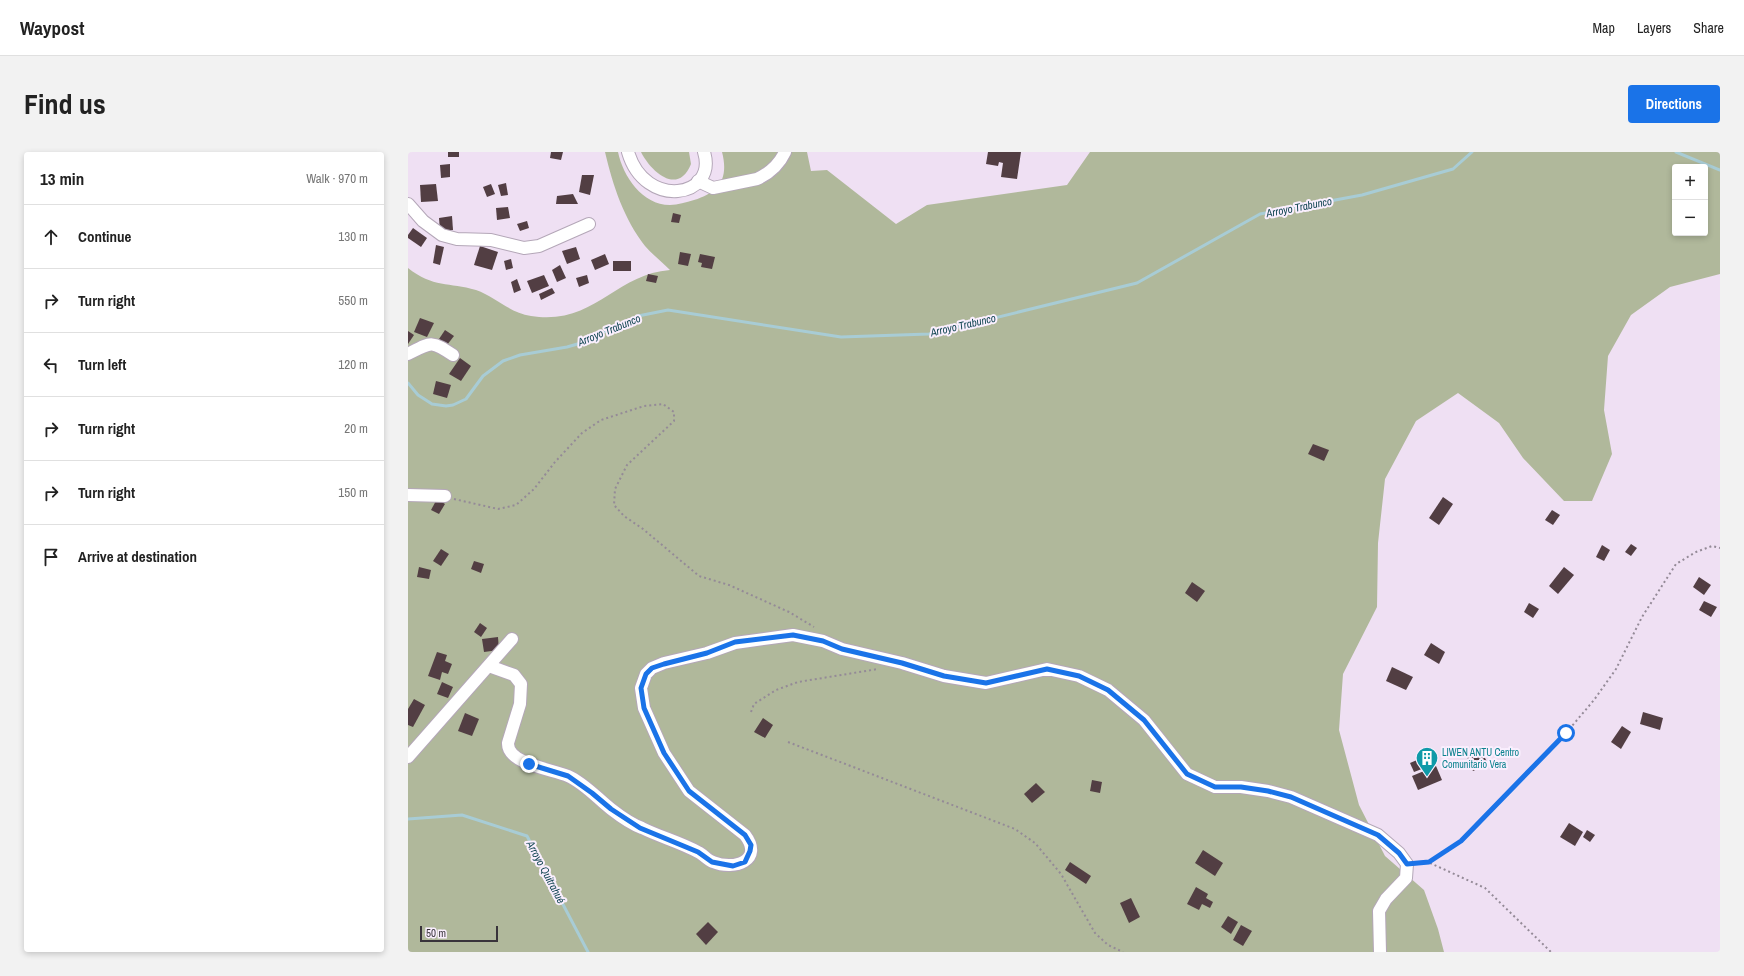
<!DOCTYPE html>
<meta charset="utf-8">
<style>
body{margin:0;font-family:"Archivo Narrow",sans-serif;background:#f2f2f2;color:#222}
.controls{position:absolute;right:12px;top:12px;display:grid;overflow:hidden;border-radius:4px;box-shadow:0 2px 6px #0003}
.controls button{width:36px;height:36px;display:grid;place-items:center;padding:0;border:0;border-bottom:1px solid #e0e0e0;background:#fff;color:#222;font:20px sans-serif}
.scale{position:absolute;left:12px;bottom:10px;width:78px;box-sizing:border-box;padding-left:4px;border:2px solid #39343b;border-top:0;font-size:11px;line-height:14px;white-space:nowrap;color:#39343b;-webkit-text-stroke:3px #faeffe;paint-order:stroke}
.stop{position:absolute;width:12px;height:12px;margin:-9px;border:3px solid #1a73e8;border-radius:50%;background:#fff}
.stop.end{background:#1a73e8;border-color:#fff;box-shadow:0 1px 4px #0008}
.list{margin:0;padding:0;list-style:none}
h2{display:flex;justify-content:space-between;align-items:center;height:52px;margin:0;padding:0 16px;font-size:17px}
h2 small{font-size:13px;font-weight:400;color:#767676}
.list li{display:grid;grid-template-columns:26px 1fr auto;gap:12px;align-items:center;box-sizing:border-box;height:64px;padding:0 16px;border-top:1px solid #e0e0e0}
.list b{display:block;font-size:15px;white-space:nowrap}
.list em{font-size:13px;font-style:normal;color:#767676}
.icon{flex:none;width:22px;height:22px;fill:none;stroke:currentColor;stroke-width:2;stroke-linecap:round;stroke-linejoin:round}
.map{position:relative;flex:none;width:1312px;height:800px;overflow:hidden;border-radius:4px}
header{display:flex;align-items:center;gap:24px;box-sizing:border-box;height:56px;padding:0 20px;background:#fff;border-bottom:1px solid #e0e0e0}
header strong{font-size:19px}
nav{display:flex;gap:22px;margin-inline-start:auto;font-size:14px}
.intro{display:flex;align-items:center;justify-content:space-between;box-sizing:border-box;height:96px;padding:0 24px}
h1{margin:0;font-size:28px}
.button{padding:10px 18px;border-radius:4px;background:#1a73e8;color:#fff;font-size:14px;font-weight:700}
main{display:flex;gap:24px;padding:0 24px}
aside{flex:1;background:#fff;border-radius:4px;box-shadow:0 2px 6px #0003}
.map>svg:first-child{display:block}
</style>
<header>
<strong>Waypost</strong>
<nav><a>Map</a><a>Layers</a><a>Share</a></nav>
</header>
<div class="intro"><h1>Find us</h1><a class="button">Directions</a></div>
<main>
<aside>
<h2>13 min<small>Walk · 970 m</small></h2>
<ul class="list">
<li><svg class="icon" aria-label="ahead" viewBox="0 0 24 24"><path d="M12 20V5M6 11l6-6 6 6"/></svg><div><b>Continue</b></div><em>130 m</em></li>
<li><svg class="icon" aria-label="right" viewBox="0 0 24 24"><path d="M7 20v-9h11M14 6l5 5-5 5"/></svg><div><b>Turn right</b></div><em>550 m</em></li>
<li><svg class="icon" aria-label="left" viewBox="0 0 24 24"><path d="M17 20v-9H6M10 6l-5 5 5 5"/></svg><div><b>Turn left</b></div><em>120 m</em></li>
<li><svg class="icon" aria-label="right" viewBox="0 0 24 24"><path d="M7 20v-9h11M14 6l5 5-5 5"/></svg><div><b>Turn right</b></div><em>20 m</em></li>
<li><svg class="icon" aria-label="right" viewBox="0 0 24 24"><path d="M7 20v-9h11M14 6l5 5-5 5"/></svg><div><b>Turn right</b></div><em>150 m</em></li>
<li><svg class="icon" aria-label="arrive" viewBox="0 0 24 24"><path d="M6 21V4h12l-3 4 3 4H6"/></svg><div><b>Arrive at destination</b></div></li>
</ul>
</aside>
<div class="map">
<svg width="1312" height="800" viewBox="0 0 1312 800">
<rect width="100%" height="100%" fill="#efe0f3"/>
<g fill="#b0b89b" fill-rule="evenodd">
<path d="M197 0H210C215 24 234 53 262 53 270 53 278 50 286 48 311 40 321 27 314 0H399L403 19 419 18 488 72 519 53 659 33 682 0H1312V122L1262 135 1223 163 1200 204 1196 258 1204 302 1184 349H1156L1115 306 1091 271 1050 241 1008 269 977 327 970 391 969 455 935 522 931 578 951 653 977 704 1016 738 1030 777 1036 800H0V116C25 136 41 130 68 138 88 145 102 161 123 164 186 174 207 122 262 118 254 110 245 103 237 94 216 67 205 34 197 0ZM1267 15H1297V81H1267Z"/>
<path d="M233 0H281L283 12C270 44 243 20 233 0Z"/>
</g>
<g fill="none" stroke-linecap="round" stroke-linejoin="round">
<g stroke="#a8ccd5" stroke-width="3">
<path d="M1268 0 1312 18"/>
<path d="M0 231 10 243 24 252 38 254 45 253 58 247 75 224 95 209 112 203 159 195 173 191 230 164 260 158 433 185 521 182 729 131 852 62 954 43 1045 17 1064 0"/>
<path d="M0 667 54 663 119 684 180 800"/>
</g>
</g>
<g fill="#523e43">
<rect x="40" y="0" width="11" height="5"/>
<path d="M143 0H155L153 8 142 6Z"/>
<path d="M580 0H613L609 27 593 25 595 11 591 10 590 14 578 12Z"/>
<path d="M42 12V25L33 26 32 13Z"/>
<path d="M174 23H186L182 43 171 40Z"/>
<path d="M98 31 100 43 93 44 90 33Z"/>
<path d="M28 32 30 49 13 50 12 33Z"/>
<path d="M83 32 87 42 79 45 75 35Z"/>
<path d="M165 42 170 52H148L149 44Z"/>
<path d="M100 55 102 66 89 68 88 56Z"/>
<path d="M265 61 273 63 271 71 263 70Z"/>
<path d="M44 64 45 78 32 79 31 66Z"/>
<path d="M119 69 121 76 112 79 109 72Z"/>
<path d="M5 76 19 86 13 95 0 86V83Z"/>
<path d="M28 93 36 95 32 113 25 111Z"/>
<path d="M72 94 90 100 84 118 66 113Z"/>
<path d="M168 95 172 107 159 112 154 99Z"/>
<path d="M272 100 283 102 280 114 270 112Z"/>
<path d="M197 102 201 112 187 118 183 108Z"/>
<path d="M292 102 307 105 304 117 293 115 294 111 290 110Z"/>
<path d="M103 107 105 116 98 118 96 109Z"/>
<rect x="205" y="109" width="18" height="10"/>
<path d="M152 113 158 126 149 130 144 118Z"/>
<path d="M240 122 250 124 248 131 238 129Z"/>
<path d="M136 123 141 134 124 141 119 129Z"/>
<path d="M179 123 181 131 171 135 168 126Z"/>
<path d="M109 127 113 138 106 141 103 130Z"/>
<path d="M144 136 147 141 133 148 131 142Z"/>
<path d="M12 166 26 171 19 185 6 180Z"/>
<path d="M37 178 46 184 39 193 31 187Z"/>
<path d="M0 179 6 183 0 192Z"/>
<path d="M52 206 63 214 53 229 41 222Z"/>
<path d="M28 229 43 233 39 246 25 242Z"/>
<path d="M905 292 921 298 916 309 900 302Z"/>
<path d="M1035 345 1045 352 1031 373 1021 366Z"/>
<path d="M29 347 37 352 31 362 23 358Z"/>
<path d="M1144 358 1152 363 1145 373 1137 368Z"/>
<path d="M1223 392 1229 396 1223 404 1217 400Z"/>
<path d="M1194 393 1202 398 1196 409 1188 405Z"/>
<path d="M33 397 41 402 33 414 25 409Z"/>
<path d="M66 409 76 412 73 421 63 417Z"/>
<path d="M11 415 23 418 21 427 9 425Z"/>
<path d="M1156 415 1166 423 1150 442 1141 434Z"/>
<path d="M1291 425 1303 433 1296 443 1285 435Z"/>
<path d="M784 430 797 439 789 450 777 441Z"/>
<path d="M1296 449 1309 455 1303 465 1291 458Z"/>
<path d="M1121 451 1131 457 1125 466 1116 460Z"/>
<path d="M72 471 79 476 73 485 66 480Z"/>
<path d="M90 485 91 498 76 500 74 487Z"/>
<path d="M1023 491 1037 500 1031 512 1016 503Z"/>
<path d="M29 500 39 503 37 509 44 512 40 522 34 520 32 528 20 524Z"/>
<path d="M984 515 1005 525 998 538 978 529Z"/>
<path d="M34 530 45 535 40 546 29 542Z"/>
<path d="M6 547 17 553 5 575 0 573V557Z"/>
<path d="M1235 560 1255 566 1252 578 1232 572Z"/>
<path d="M57 561 71 567 64 584 50 579Z"/>
<path d="M355 566 365 573 357 586 346 580Z"/>
<path d="M1214 574 1223 580 1213 597 1203 590Z"/>
<path d="M1073 598 1080 612 1065 619 1059 605Z"/>
<path d="M1016 605 1019 615 1006 620 1002 611Z"/>
<path d="M1028 614 1034 628 1010 638 1004 624Z"/>
<path d="M684 628 694 630 692 641 682 639Z"/>
<path d="M628 631 637 640 624 651 616 642Z"/>
<path d="M1161 671 1175 680 1167 694 1152 685Z"/>
<path d="M1179 678 1187 683 1182 690 1175 685Z"/>
<path d="M795 698 815 711 807 724 787 711Z"/>
<path d="M662 710 683 724 678 732 657 718Z"/>
<path d="M788 735 800 742 798 746 805 750 802 756 794 752 791 758 779 752Z"/>
<path d="M723 746 732 765 721 771 712 751Z"/>
<path d="M820 764 830 770 823 782 813 775Z"/>
<path d="M300 770 310 780 298 793 288 782Z"/>
<path d="M833 773 844 779 835 794 825 788Z"/>
</g>
<g fill="none" stroke-linecap="round" stroke-linejoin="round">
<g stroke="#b4a7b8" stroke-width="14">
<g id="minor">
<path d="M220 0C237 58 310 46 296 0"/>
<path d="M290 29 305 36 349 27C362 21 371 13 377 0"/>
<path d="M0 52 15 69 34 83 49 87 83 88 116 96 131 94 181 72"/>
<path d="M0 202C23 190 23 188 45 203"/>
<path d="M0 343 37 344"/>
<path d="M81 514 106 523 113 532 112 552 100 591C99 612 144 617 160 624 176 631 189 646 203 657 212 664 223 672 234 676 252 685 272 690 290 700 295 702 299 708 305 710 327 719 356 708 337 683L281 639 256 601 236 556 233 536 238 522 244 516 256 511 299 501 327 491 385 483 415 489 434 497 494 511 536 524 578 531 639 517 671 524 700 538 736 568 779 622 807 635H833L860 639 883 645 970 683 991 701 999 712 998 726 978 747 971 759 972 800"/>
<path d="M0 605 104 487"/>
</g>
</g>
<g stroke="#948a97" stroke-width="2" stroke-dasharray="2 3" stroke-linecap="butt">
<path d="M46 347 90 357 108 353 126 337 147 310 174 281 193 268 236 254 255 252 266 260V269L219 313 207 337 206 353 216 364 235 377 291 424 321 433 381 460 406 475"/>
<path d="M343 560 346 552 368 538 390 530 470 517"/>
<path d="M380 590 607 677 627 691 653 722 687 781 700 793 715 800"/>
<path d="M1010 711 1021 710 1053 689 1158 581 1186 548 1208 517 1234 465 1268 412 1288 400 1304 394 1312 396"/>
<path d="M1022 711 1077 736 1143 800"/>
</g>
<use href="#minor" stroke="#fff" stroke-width="12"/>
</g>
<g fill="none" stroke-linecap="round" stroke-linejoin="round">
<path stroke="#1a73e8" stroke-width="5" d="M121 612 160 624 184 641 203 657 232 676 290 700 304 710 325 714 337 710 342 699 343 693 337 683 281 639 256 601 236 556 233 536 238 522 244 516 256 512 299 501 327 490 385 483 415 489 434 497 494 511 536 524 578 531 639 517 671 524 700 538 736 568 779 622 807 635H833L860 639 883 645 970 683 991 701 999 712 1021 710 1053 689 1158 581"/>
</g>
<defs>
<g id="building-pin" transform="scale(1.15)"><path d="M0 17L-7.5 6A9.5 9.5 0 1 1 7.5 6Z" fill="#0f9aa8" stroke="#faeffe"/><path d="M-4-6H4V6H1V3H-1V6H-4ZM-2.5-4.3h1.7v1.8h-1.7ZM.8-4.3h1.7v1.8H.8ZM-2.5-1h1.7V.8h-1.7ZM.8-1h1.7V.8H.8Z" fill="#fff"/></g>
</defs>
<g fill-rule="evenodd">
<use href="#building-pin" x="1019" y="606"/>
</g>
<g text-anchor="middle" dominant-baseline="central" stroke-width="4" stroke-linejoin="round" paint-order="stroke">
<g font-size="10" fill="#0d838f" stroke="#faeffe" text-anchor="start">
<text x="1034" y="600">LIWEN ANTU Centro<tspan x="1034" dy="12">Comunitario Vera</tspan></text>
</g>
<g font-size="11" font-style="italic" fill="#134753" stroke="#faeffe">
<text transform="translate(891 55) rotate(-11)">Arroyo Trabunco</text>
<text transform="translate(555 173) rotate(-13)">Arroyo Trabunco</text>
<text transform="translate(201 178) rotate(-22)">Arroyo Trabunco</text>
<text transform="translate(138 720) rotate(62)">Arroyo Quitrahué</text>
</g>
</g>
</svg>
<div class="controls">
<button>+</button>
<button>−</button>
</div>
<div class="scale">50 m</div>
<div class="stop" style="left:1158px;top:581px"></div>
<div class="stop end" style="left:121px;top:612px"></div>
</div>
</main>
